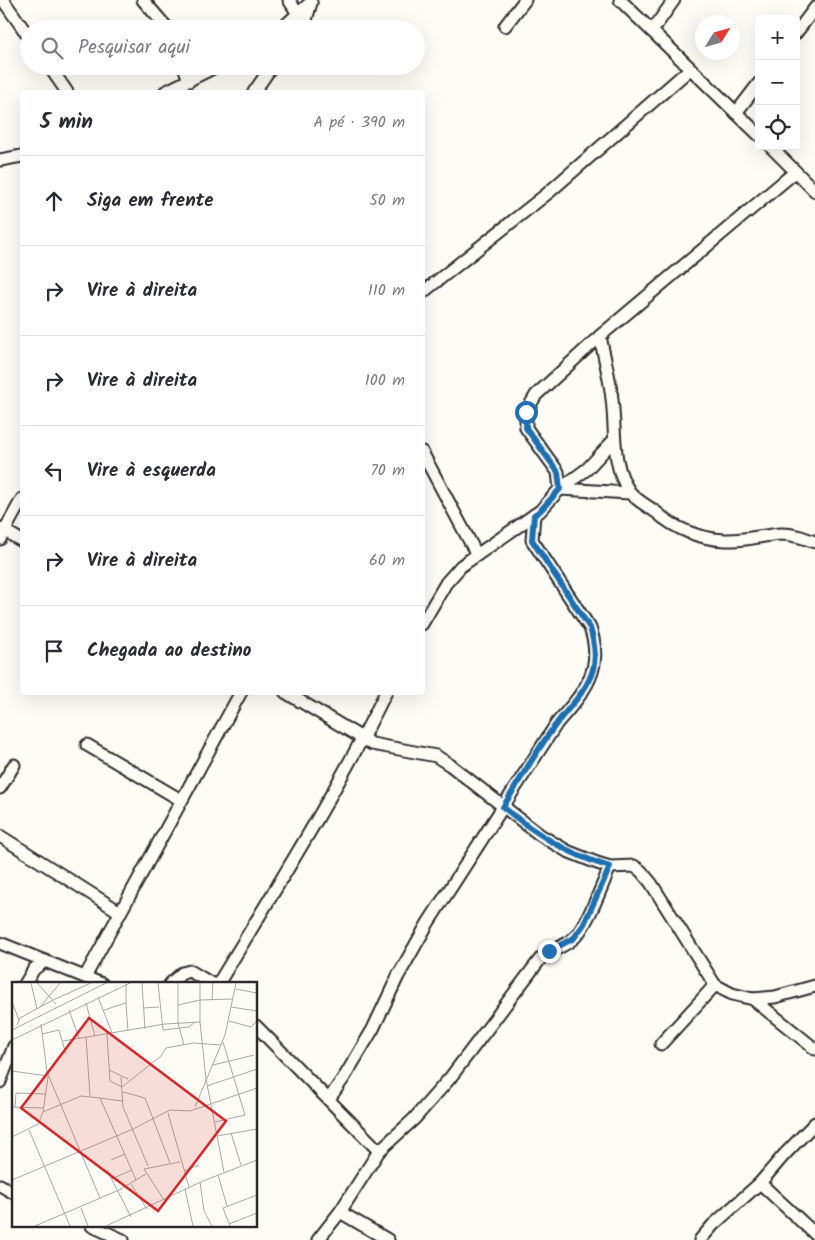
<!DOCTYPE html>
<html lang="pt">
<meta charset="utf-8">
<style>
body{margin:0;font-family:Kalam,sans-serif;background:#f2f2f3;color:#2b2b33}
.controls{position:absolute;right:15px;top:15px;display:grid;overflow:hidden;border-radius:5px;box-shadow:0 5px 20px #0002}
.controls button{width:45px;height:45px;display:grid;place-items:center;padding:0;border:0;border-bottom:1px solid #e1e1e2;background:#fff;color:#2b2b33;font:25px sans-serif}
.compass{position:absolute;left:695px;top:15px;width:45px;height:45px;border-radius:50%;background:#fff;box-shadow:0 5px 20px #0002;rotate:53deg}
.stop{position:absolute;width:15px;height:15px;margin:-11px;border:4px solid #1f6fb2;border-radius:50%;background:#fff}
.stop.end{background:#1f6fb2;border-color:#fff;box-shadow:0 1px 5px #0008}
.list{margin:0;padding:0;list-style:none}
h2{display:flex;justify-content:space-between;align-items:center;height:65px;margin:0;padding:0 20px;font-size:21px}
h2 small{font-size:16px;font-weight:400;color:#7c7c81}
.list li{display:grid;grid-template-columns:32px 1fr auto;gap:15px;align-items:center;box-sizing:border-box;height:90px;padding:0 20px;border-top:1px solid #e1e1e2}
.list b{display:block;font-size:19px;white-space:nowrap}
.list em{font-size:16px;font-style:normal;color:#7c7c81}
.icon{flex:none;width:28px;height:28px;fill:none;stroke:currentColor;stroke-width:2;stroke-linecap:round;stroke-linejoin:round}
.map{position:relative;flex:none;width:815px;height:1240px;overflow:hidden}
.search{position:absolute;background:#fff;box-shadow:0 5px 20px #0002;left:20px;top:20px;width:405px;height:55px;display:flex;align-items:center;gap:12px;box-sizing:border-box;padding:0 18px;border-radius:28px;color:#7c7c81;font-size:19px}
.panel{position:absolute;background:#fff;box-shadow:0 5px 20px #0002;left:20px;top:90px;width:405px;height:605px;border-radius:5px}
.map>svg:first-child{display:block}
</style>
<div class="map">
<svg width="815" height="1240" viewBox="0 0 815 1240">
<rect width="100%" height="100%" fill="#fdfcf7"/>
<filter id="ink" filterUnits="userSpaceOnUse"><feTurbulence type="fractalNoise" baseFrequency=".02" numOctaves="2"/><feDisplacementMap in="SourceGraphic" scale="10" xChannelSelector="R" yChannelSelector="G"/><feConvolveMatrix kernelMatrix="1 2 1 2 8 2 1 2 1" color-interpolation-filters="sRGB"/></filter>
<g filter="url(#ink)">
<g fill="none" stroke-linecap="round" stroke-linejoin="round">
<g stroke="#2b2b2b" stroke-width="15">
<g id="minor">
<path d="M3 0 29 37"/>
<path d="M143 0 168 29"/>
<path d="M289 0 298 14"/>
<path d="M620 0 759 135"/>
<path d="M505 26 525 0"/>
<path d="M281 29 311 2"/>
<path d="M300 29 306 20 311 3"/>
<path d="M652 31 674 0"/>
<path d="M796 33 815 8"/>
<path d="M49 66 67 92"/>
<path d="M184 66 189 81"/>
<path d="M165 92 217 66"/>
<path d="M254 92 272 66"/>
<path d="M736 113 759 83"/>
<path d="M770 146 815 191"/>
<path d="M0 160 22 156"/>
<path d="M422 293 548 193 690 69"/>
<path d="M600 336C604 357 610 378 612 399 616 430 611 464 629 491 635 500 648 506 656 512 675 529 700 539 725 540 744 541 763 535 782 534 794 534 804 538 815 542"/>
<path d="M422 452 477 555"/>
<path d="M560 489 558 472 526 428V412L536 395 600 336 795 172"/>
<path d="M560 489 630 493"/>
<path d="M0 528 22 541"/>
<path d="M0 539 22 499"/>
<path d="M422 624 446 583 461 566 540 511 560 489 587 469 614 440"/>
<path d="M285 692 372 744 436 756 450 765 540 835 567 851 597 863 610 867 634 866 641 871 651 883 715 985 732 994 753 999 815 1049"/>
<path d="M87 745 181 800"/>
<path d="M0 788 14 765"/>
<path d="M0 836 120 912"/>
<path d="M0 943 102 984"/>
<path d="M85 977 241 692"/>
<path d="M25 984 34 969 45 961"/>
<path d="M170 984 182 973 190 971 212 984"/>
<path d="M218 984C276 888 336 793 386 692"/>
<path d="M753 999 775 997 815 986"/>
<path d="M256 1026 379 1151"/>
<path d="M661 1044 715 985"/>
<path d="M0 1082 14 1046"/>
<path d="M329 1099 345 1076 373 1029 398 976 428 923 557 723C583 693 605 670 590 628L532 540 534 515"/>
<path d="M760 1183 815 1234"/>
<path d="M0 1185 14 1193"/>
<path d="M340 1212 388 1240"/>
<path d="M92 1226 123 1240"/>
<path d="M318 1240 340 1212 379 1151 414 1119 450 1078 541 958C551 950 566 946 575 937 588 924 602 885 610 867"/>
<path d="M700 1240 713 1225 760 1183 784 1155 815 1123"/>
</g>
</g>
<use href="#minor" stroke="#fdfcf7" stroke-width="11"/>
</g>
</g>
<g fill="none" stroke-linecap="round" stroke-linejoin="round" filter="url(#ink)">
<path stroke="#1f6fb2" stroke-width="6" d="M526 412V428L558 472 560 489 540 511 534 515 532 540 590 628C594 641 597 655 593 669 587 692 570 705 557 723 537 749 521 779 503 807 537 835 568 854 610 867L584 924 574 938 549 951"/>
</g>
<g transform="translate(12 982)">
<rect width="245" height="245" fill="#fdfcf7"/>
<path fill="none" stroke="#a9a8a5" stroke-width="1" d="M19 1 25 27M25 1 44 22M130 1 133 47M146 1 151 48 177 45 183 40M166 1V41L172 63M188 1V40L194 97 212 190M224 7 245 11M86 15 100 51M200 18 201 1M0 20 7 38M74 21 83 54M114 21V2M166 23 188 18 221 17M28 25 48 1M219 25 245 29M131 26 147 25M57 28 67 56M92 28 114 21 116 49M217 39 239 45 245 39M29 42 35 90 88 216M5 43 8 36 41 18 79 1M0 48 94 1M30 52 47 48 54 72M95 52 98 99 110 105M74 55 78 114M0 58 118 1M51 59 153 42 188 40M201 83 242 73M97 88 116 97M0 89 36 94M109 95 111 125 136 184M195 104 245 87M110 105 149 74 154 66 181 61 209 63M111 110 133 116 158 181M88 116 110 119M0 125 31 126M3 125 4 111 34 112M183 125 213 53 224 1M31 130 69 114 88 116 124 198M156 131 177 205M203 140 233 133 211 60M17 148 58 244M219 151 229 183M205 154 245 147M0 155 26 142 31 130 36 95M99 178 113 172M95 188 119 235M172 189 187 183M206 193 215 224M99 197 120 188M0 198 121 147 158 128 178 129 245 106M188 200 192 229 200 244M119 202 135 227M173 207 181 244M152 218 132 187 168 180M69 226 76 244M217 242 245 231M23 244 107 208 134 192M94 244 191 199 245 178M218 244 211 226 245 213"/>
<path fill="#d62828" fill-opacity="0.15" stroke="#d62828" stroke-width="2.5" d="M77 36 214 139 146 229 9 126Z"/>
<rect width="245" height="245" fill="none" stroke="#2b2b2b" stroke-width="2.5"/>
</g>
</svg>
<div class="controls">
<button>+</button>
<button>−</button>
<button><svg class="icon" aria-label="locate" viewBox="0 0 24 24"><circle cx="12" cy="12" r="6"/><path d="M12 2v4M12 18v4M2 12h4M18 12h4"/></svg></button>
</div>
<svg class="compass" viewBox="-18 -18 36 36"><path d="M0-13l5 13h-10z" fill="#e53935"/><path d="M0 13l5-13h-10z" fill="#7c7c81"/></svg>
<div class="stop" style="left:526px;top:412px"></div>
<div class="stop end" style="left:549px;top:951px"></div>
<div class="search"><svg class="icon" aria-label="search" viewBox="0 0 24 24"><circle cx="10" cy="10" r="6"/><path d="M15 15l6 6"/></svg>Pesquisar aqui</div>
<section class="panel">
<h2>5 min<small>A pé · 390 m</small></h2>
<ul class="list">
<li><svg class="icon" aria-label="ahead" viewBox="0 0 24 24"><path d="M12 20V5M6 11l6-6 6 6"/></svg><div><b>Siga em frente</b></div><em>50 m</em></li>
<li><svg class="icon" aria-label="right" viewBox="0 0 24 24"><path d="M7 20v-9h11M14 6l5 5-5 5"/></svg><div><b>Vire à direita</b></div><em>110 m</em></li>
<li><svg class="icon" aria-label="right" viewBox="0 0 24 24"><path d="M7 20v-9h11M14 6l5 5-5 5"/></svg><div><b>Vire à direita</b></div><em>100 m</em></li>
<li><svg class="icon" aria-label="left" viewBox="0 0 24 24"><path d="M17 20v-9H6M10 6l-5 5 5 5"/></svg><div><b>Vire à esquerda</b></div><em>70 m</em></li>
<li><svg class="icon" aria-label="right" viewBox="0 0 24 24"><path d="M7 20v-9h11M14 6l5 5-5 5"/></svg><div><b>Vire à direita</b></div><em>60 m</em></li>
<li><svg class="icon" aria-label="arrive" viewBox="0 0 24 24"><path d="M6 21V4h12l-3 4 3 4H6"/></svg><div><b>Chegada ao destino</b></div></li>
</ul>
</section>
</div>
